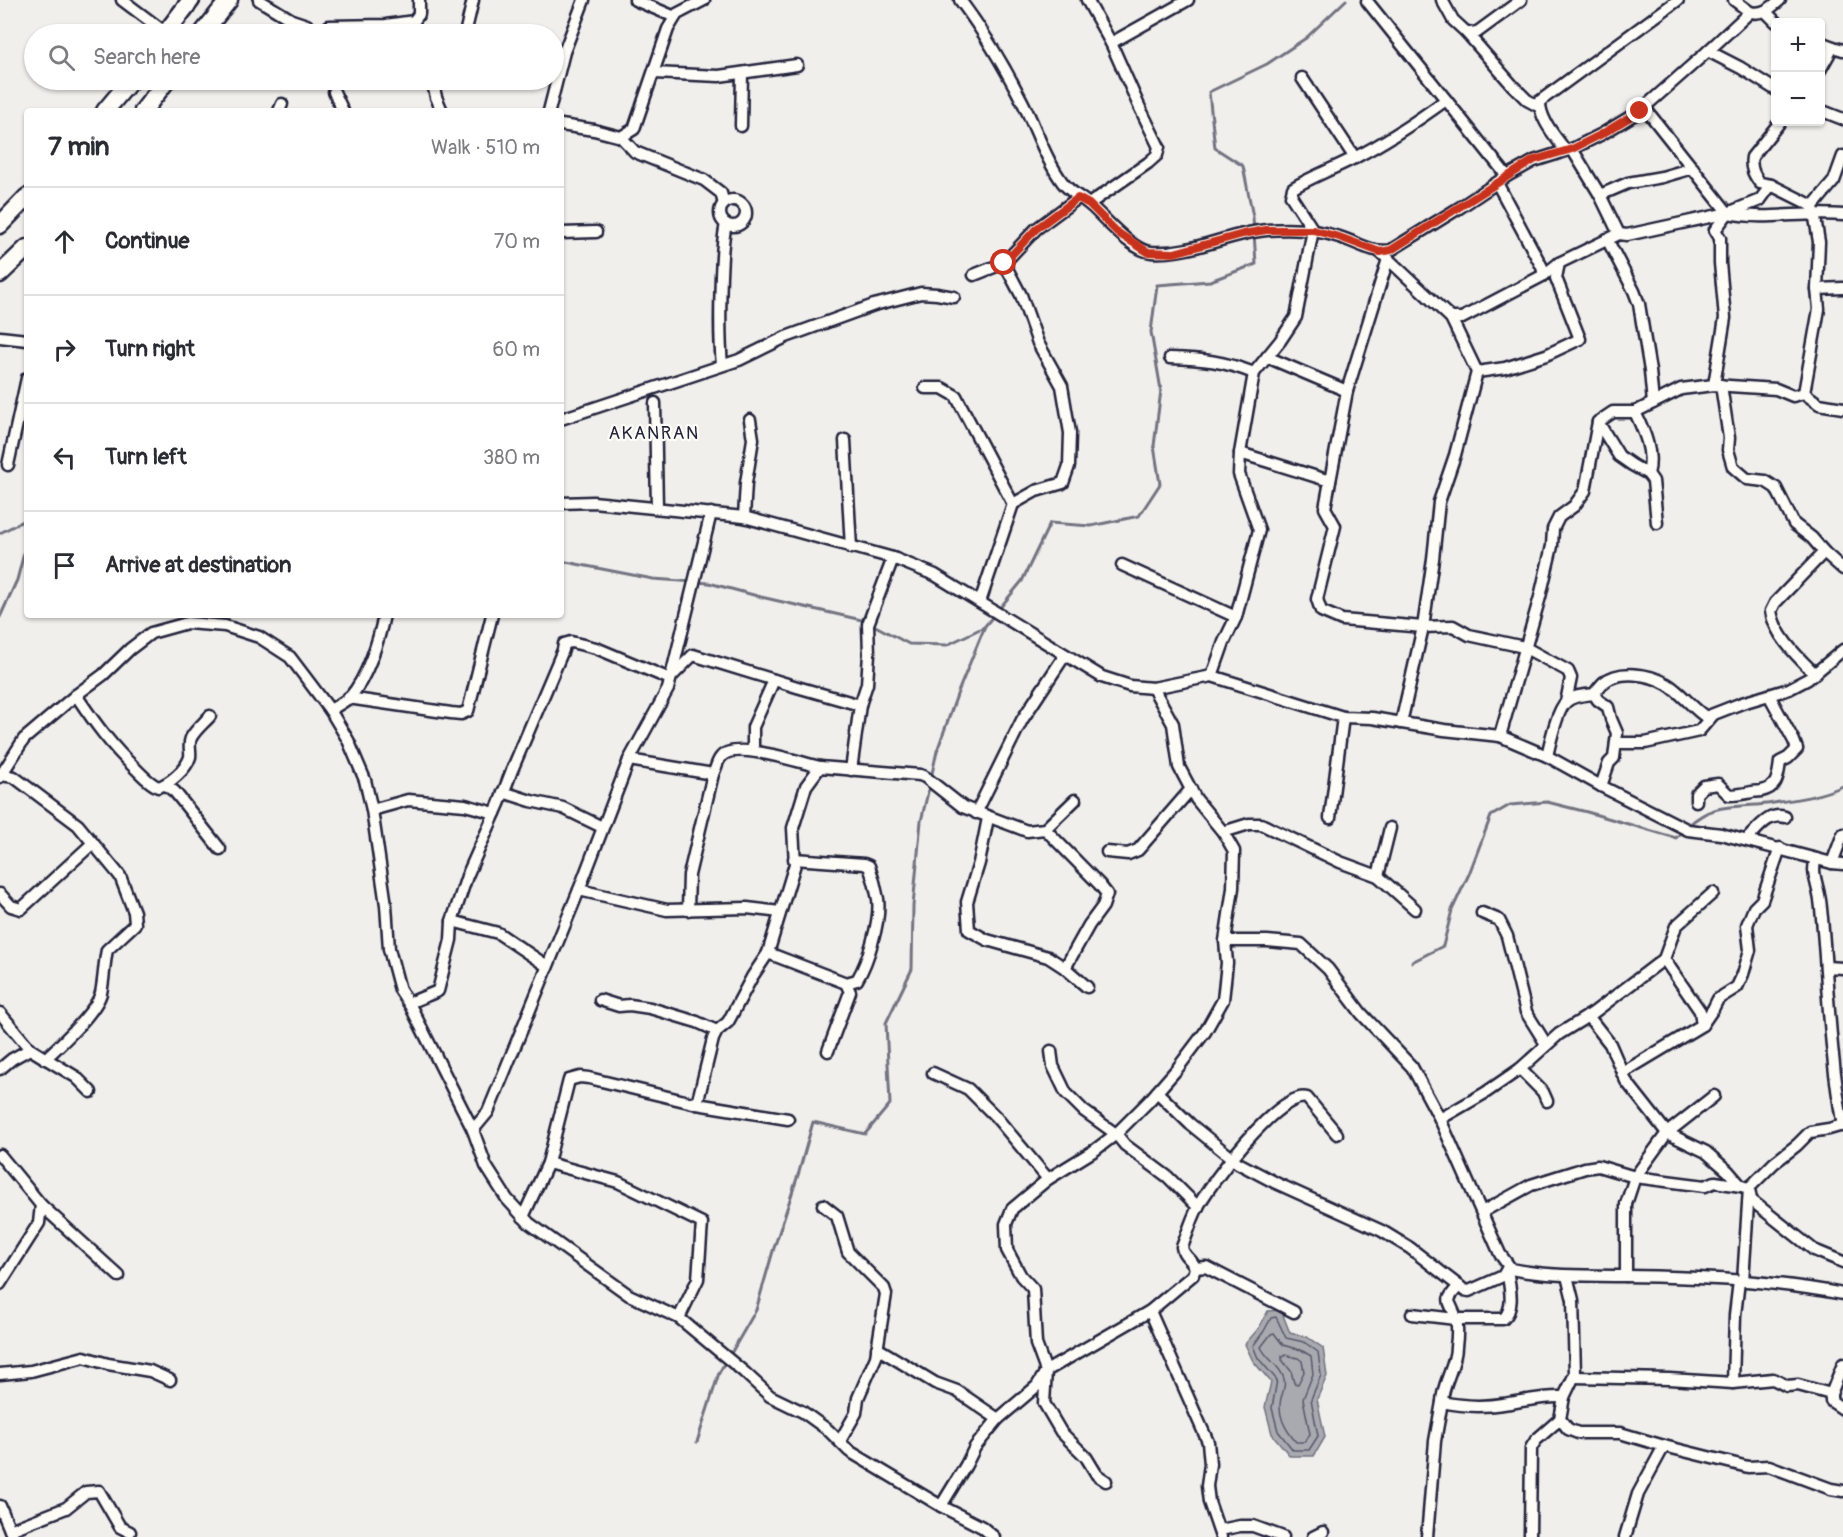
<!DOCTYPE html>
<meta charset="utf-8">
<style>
body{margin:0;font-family:Pangolin,sans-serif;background:#f2f2f3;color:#2b2b33}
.controls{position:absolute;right:18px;top:18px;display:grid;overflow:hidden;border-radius:6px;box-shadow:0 2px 4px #0004}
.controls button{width:54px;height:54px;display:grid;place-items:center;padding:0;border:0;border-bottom:2px solid #e1e1e2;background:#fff;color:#2b2b33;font:30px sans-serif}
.stop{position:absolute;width:18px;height:18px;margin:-14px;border:4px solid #c8321e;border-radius:50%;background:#fff}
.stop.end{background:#c8321e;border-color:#fff;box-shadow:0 2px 6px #0008}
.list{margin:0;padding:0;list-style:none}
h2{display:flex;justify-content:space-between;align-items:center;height:78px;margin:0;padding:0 24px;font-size:26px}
h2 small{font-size:20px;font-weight:400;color:#7c7c81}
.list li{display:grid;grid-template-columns:39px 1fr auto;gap:18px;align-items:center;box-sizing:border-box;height:108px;padding:0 24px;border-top:2px solid #e1e1e2}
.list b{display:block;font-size:22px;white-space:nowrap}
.list em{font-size:20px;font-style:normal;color:#7c7c81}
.icon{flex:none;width:33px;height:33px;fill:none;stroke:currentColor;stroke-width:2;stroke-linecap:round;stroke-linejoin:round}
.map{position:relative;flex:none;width:1843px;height:1537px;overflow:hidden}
.search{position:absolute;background:#fff;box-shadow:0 2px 4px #0004;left:24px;top:24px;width:540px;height:66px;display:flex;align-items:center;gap:15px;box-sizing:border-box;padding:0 21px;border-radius:33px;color:#7c7c81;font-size:22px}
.panel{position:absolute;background:#fff;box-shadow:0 2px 4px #0004;left:24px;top:108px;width:540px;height:510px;border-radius:6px}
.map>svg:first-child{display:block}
</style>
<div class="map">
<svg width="1843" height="1537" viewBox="0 0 1843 1537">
<rect width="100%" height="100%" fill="#f0efec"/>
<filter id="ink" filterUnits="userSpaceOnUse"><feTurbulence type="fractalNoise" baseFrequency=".0167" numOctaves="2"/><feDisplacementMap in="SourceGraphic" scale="12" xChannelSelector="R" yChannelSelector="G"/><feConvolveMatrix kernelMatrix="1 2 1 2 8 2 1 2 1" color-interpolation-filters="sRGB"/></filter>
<g filter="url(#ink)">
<path fill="#a9a9b0" stroke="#737381" stroke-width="1.5" d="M1281 1310 1290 1333 1307 1337 1323 1348 1327 1376 1317 1399 1325 1437 1314 1456H1290L1272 1434 1265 1407 1271 1382 1253 1361 1245 1344 1259 1328 1268 1311Z"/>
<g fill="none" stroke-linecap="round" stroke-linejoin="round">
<g stroke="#58586a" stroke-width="1.5">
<path d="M1276 1317 1286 1338 1304 1342 1318 1352 1321 1375 1311 1399 1318 1436 1309 1450H1293L1278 1431 1272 1408 1277 1380 1258 1358 1253 1346 1264 1331 1271 1318Z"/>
<path d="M1274 1333 1283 1345 1301 1350 1311 1356 1313 1374 1303 1399 1310 1434 1305 1442H1296C1285 1429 1277 1415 1281 1398 1283 1392 1286 1385 1284 1379 1281 1366 1266 1359 1261 1347L1271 1334Z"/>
<path d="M1285 1355 1298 1358 1302 1361 1304 1372 1298 1384 1294 1383 1291 1371 1282 1360V1356Z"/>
</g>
<g stroke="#737381" stroke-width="3">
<path d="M0 533 27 519"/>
<path d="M561 561 653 579 709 583 761 597 866 621 909 644 947 645 984 627"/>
<path d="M0 617 17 580 27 542"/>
<path d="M931 778 937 751 958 692 985 626 1022 581 1050 523 1091 526 1139 516 1160 484 1154 446 1161 390 1151 332 1157 285 1210 281 1256 264 1253 217 1243 166 1215 148 1209 92 1267 64 1306 38 1346 0"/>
<path d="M1688 826C1713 802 1735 808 1766 804 1793 800 1819 797 1843 786"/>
<path d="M1412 962 1443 946 1452 910 1469 874 1491 816 1510 805 1547 802 1587 812 1676 838 1683 831"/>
<path d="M730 1355 756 1310 773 1251 799 1172 813 1122 865 1134 890 1104 886 1023 912 969 913 906 921 821 930 784"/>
<path d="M697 1442 719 1373 726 1361"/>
</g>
<g stroke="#22223b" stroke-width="15">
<g id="minor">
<path d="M122 0 166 33"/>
<path d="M259 0 292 20 307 25"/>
<path d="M635 0 675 17"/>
<path d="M960 0C984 32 1004 66 1022 101 1036 128 1045 159 1063 183 1071 193 1082 198 1091 206 1105 218 1132 251 1151 252 1191 255 1228 233 1267 230 1291 228 1316 229 1339 237 1357 242 1372 254 1391 250L1459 208 1507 176 1534 161 1572 149 1602 134 1640 111 1708 51 1750 12C1763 15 1771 8 1780 0"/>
<path d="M1087 0 1111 43 1139 106 1159 147 1157 155 1148 163 1089 204"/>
<path d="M1442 0 1453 20 1466 32 1513 86 1527 100 1540 107"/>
<path d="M1734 0 1750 12"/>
<path d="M1367 1 1507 176"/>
<path d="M1765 11 1776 22"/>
<path d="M1466 32 1476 33 1521 0"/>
<path d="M325 34 326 29 329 26 386 25 414 21 419 14V0"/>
<path d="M465 34 473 0"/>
<path d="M1820 42 1833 47"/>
<path d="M1111 43 1188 0"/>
<path d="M1708 51 1741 68 1776 90"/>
<path d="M1820 70 1833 47 1843 50"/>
<path d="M654 73 719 76 797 65"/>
<path d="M1302 78 1355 158"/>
<path d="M432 80 436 97 442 111"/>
<path d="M334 92 343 111"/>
<path d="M1644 107 1728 213C1767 221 1804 211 1843 215"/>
<path d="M1820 110 1843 119"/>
<path d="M279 111 282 104"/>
<path d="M549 111 564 52 584 0"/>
<path d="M1780 122 1752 157C1750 168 1754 175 1760 183L1771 185 1813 206"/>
<path d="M561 125 594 130 621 137 634 129 668 29 677 14 704 0"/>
<path d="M741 126 742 73"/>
<path d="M621 137 635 152 704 180 721 193 724 204"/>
<path d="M1572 149 1600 195 1619 234"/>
<path d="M1565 150C1556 137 1539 119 1540 101L1678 0"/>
<path d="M1497 183 1542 267 1544 275"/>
<path d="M1600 195 1628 183 1662 177 1693 168"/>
<circle cx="733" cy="213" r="13"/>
<path d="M561 233 596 232"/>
<path d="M1607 239 1634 291 1639 304 1650 371 1653 403"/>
<path d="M1380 252 1388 259 1347 391 1325 508 1335 526 1317 599 1321 611 1342 620 1423 627 1453 626 1469 635 1524 647 1568 671 1571 678 1566 702"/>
<path d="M1388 259 1451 318 1477 372 1455 455 1439 502 1433 559 1423 627 1401 723"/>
<path d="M974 275 1004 263 1036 229 1078 198"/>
<path d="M1817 289 1843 288"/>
<path d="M1451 318H1462L1544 275 1559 263 1619 234 1627 235 1728 213 1760 200 1771 185"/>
<path d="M0 337 27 340"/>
<path d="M1267 357 1347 391"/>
<path d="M1170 358C1203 359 1223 361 1254 373"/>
<path d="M722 365C719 335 720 306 721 275 722 258 722 241 726 224"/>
<path d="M1477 372 1505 368 1546 355 1580 339 1556 278 1559 263"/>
<path d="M1714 385 1725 318 1720 263V238L1715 230 1728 213"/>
<path d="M1721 385 1729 438 1728 450 1733 467 1747 479 1765 481 1776 488 1794 524 1812 538 1824 552 1843 569"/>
<path d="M925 388H942L956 396 1013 504"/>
<path d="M1804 393 1819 404 1843 408"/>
<path d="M655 403 657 508"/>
<path d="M1635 412C1644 431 1654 453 1648 474"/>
<path d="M561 419 739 360 786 337 874 305 921 293 937 294 954 297"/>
<path d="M1598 422 1619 456 1632 465 1648 474 1653 481 1657 523"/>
<path d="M845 440 851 548"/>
<path d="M1240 453 1330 481"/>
<path d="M8 465 27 378"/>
<path d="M561 503 593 502 744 517 893 558 935 575 1102 677 1130 686 1153 688 1212 676 1343 717 1372 718 1444 730 1500 736 1547 756 1601 786 1688 830 1721 834 1832 863 1843 864"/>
<path d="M744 517 746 483 753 439 750 420"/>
<path d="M1122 565 1236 617"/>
<path d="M980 602 1013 504 1036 491 1063 483 1069 466 1070 433 1062 386 1038 343 1021 295 1004 263"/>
<path d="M1815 674C1798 657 1775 636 1771 611L1775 603 1824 552"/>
<path d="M1212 676 1224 642 1236 617 1259 530 1239 474 1240 453 1254 373 1280 341 1296 317 1313 230 1291 196 1293 188C1313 176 1335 168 1356 157 1388 141 1417 121 1446 100"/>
<path d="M670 678 693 655 797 687 860 705"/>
<path d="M1594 694 1598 700 1608 707 1611 719 1617 733 1614 758 1609 763 1601 786"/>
<path d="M76 695C94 722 112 747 136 769 143 776 149 783 158 787 169 784 186 770 190 757 191 751 188 745 191 738 195 730 204 723 210 716"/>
<path d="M348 698 451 713 461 714 468 711 492 615"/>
<path d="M330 710C337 706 344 702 350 697 367 678 379 640 384 615"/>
<path d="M1500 736 1540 597 1552 546 1553 529 1559 517 1574 506 1585 491 1598 422 1613 412H1635L1681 389 1714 385 1776 389 1793 396 1804 393 1819 309 1817 289 1819 242 1813 206 1834 181 1843 156"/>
<path d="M1616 743H1645L1699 731 1712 716"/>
<path d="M753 751V727L774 680"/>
<path d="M1547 756C1550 743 1557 710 1566 702 1573 695 1585 695 1594 694 1597 690 1600 686 1603 683 1619 669 1650 674 1667 684 1681 692 1692 708 1706 717L1742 703 1789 689 1808 679 1843 650"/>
<path d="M629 760 713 774C716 769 717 761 721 757 734 740 802 763 820 767"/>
<path d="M851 770 860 705 867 684 869 654 868 624 893 558"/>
<path d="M1 775 14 777 78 825 120 876 134 912 135 924 107 950C104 964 104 979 101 993 96 1012 60 1045 45 1059"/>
<path d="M0 777 24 739 76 695 103 675 130 649 151 633 187 623 225 626 259 637 290 657 309 682 330 710 348 740 365 780 372 810 386 905 389 949 400 990 411 1007 473 1130 486 1166 507 1199 529 1223 629 1295 679 1318 744 1372 770 1396 803 1412 828 1430 849 1451 941 1506 982 1527 994 1537"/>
<path d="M166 785 175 792 220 849"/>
<path d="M503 792 531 801 563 808 602 827"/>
<path d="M1696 801V794L1704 786 1718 784 1729 795C1738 795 1743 794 1752 792 1755 791 1758 792 1761 791 1778 788 1778 776 1780 762L1788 758 1797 749 1794 741 1769 695"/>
<path d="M372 810 408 800 465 805 495 813"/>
<path d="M976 813 1022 720 1065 655"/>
<path d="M988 818 979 863 967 902 969 930 987 940 1048 957 1065 968 1087 987"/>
<path d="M1330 818 1343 717"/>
<path d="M1045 829 1099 884 1107 894 1103 906 1089 925 1065 968"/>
<path d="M1223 832 1249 824H1261L1340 862 1378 876 1415 909"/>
<path d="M1746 840C1758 829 1768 812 1785 817"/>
<path d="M1107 852 1128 854 1138 850 1191 789"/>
<path d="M794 859 864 864 869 866C873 877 876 888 878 899 881 920 868 962 857 980L846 983 850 992 828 1051"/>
<path d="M1816 859C1811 871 1817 883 1819 895 1821 903 1821 911 1822 918 1828 988 1830 1057 1843 1126"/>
<path d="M1832 863 1843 834"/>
<path d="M1378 876 1390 828"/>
<path d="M579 890 667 910 747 908 780 912"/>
<path d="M0 894 11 906 21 909 93 843"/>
<path d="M688 910 689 875 713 774"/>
<path d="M1482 913 1499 920 1507 936 1526 1012 1546 1044"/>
<path d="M452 921 498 933 547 966"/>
<path d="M1225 941H1267L1301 944 1328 969 1361 1013 1412 1067 1440 1119 1500 1254 1511 1269C1549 1277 1587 1275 1625 1276 1698 1277 1771 1280 1843 1294"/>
<path d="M768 953 846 983"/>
<path d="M1826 967 1843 968"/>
<path d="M600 1000 619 1006 630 1005 650 1008 697 1022 717 1031"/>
<path d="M409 1003 438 991 451 940 452 921 467 876 499 804 512 770 563 650 564 644 571 642 596 648 670 679"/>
<path d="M0 1013 30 1049"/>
<path d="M1588 1016 1610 1044 1626 1081 1667 1133 1706 1152 1728 1171 1741 1186 1749 1188 1751 1200 1814 1250 1843 1262"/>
<path d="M1702 1025 1713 1009 1718 999 1737 987 1743 974 1750 950 1747 925 1754 908 1762 900 1780 848"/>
<path d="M1051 1051 1053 1066 1066 1093 1084 1111 1116 1134 1125 1145 1168 1177 1198 1207"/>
<path d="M0 1069 12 1059 30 1049 76 1077 91 1092"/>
<path d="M1520 1069 1543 1092 1547 1101"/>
<path d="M933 1073 968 1089 996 1117 1048 1179"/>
<path d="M1622 1073 1702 1025 1700 1011 1664 959"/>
<path d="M1157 1092 1190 1124 1238 1163 1276 1183 1382 1231 1410 1248 1464 1290 1469 1291 1503 1276 1507 1269H1511"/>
<path d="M697 1104 713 1039 717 1031 728 1022 752 977 768 953 795 864 793 828 806 786 820 767 920 775 925 777 963 807 1027 831 1045 829 1075 800"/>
<path d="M1440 1119 1485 1093 1520 1069 1559 1034 1593 1013 1664 959 1676 926 1713 893"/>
<path d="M473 1130 488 1112 579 890 629 760 668 689 711 513"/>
<path d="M0 1155 41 1205 119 1276"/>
<path d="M548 1163 618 1182 702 1223 698 1279 679 1318"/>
<path d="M823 1205 837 1216 848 1252 884 1288 886 1294 876 1357 858 1398 856 1413 840 1441"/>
<path d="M1482 1212 1531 1185 1585 1168 1598 1166 1635 1177 1705 1186 1715 1182 1741 1186"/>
<path d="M523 1217 548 1163 569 1080 580 1077 589 1078 697 1104 788 1119"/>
<path d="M1195 1268C1193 1259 1183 1257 1182 1247 1187 1235 1191 1221 1197 1209 1208 1185 1280 1090 1307 1098L1337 1134"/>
<path d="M1195 1268 1206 1267 1294 1312"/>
<path d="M1567 1276 1573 1300 1575 1374 1564 1397 1560 1419 1568 1429 1578 1433H1620L1664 1446 1748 1467 1769 1466 1831 1489 1843 1491"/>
<path d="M1626 1276V1204L1635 1177 1667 1133 1714 1096"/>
<path d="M1743 1281 1749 1188 1774 1163 1797 1145 1810 1132 1829 1129 1843 1125"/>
<path d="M0 1284 39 1223 41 1205"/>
<path d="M1459 1286C1442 1304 1451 1299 1456 1319 1458 1327 1457 1339 1456 1347 1456 1366 1442 1384 1442 1402 1461 1406 1484 1407 1503 1404 1524 1401 1543 1396 1564 1397"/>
<path d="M1150 1311 1208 1442 1210 1464 1207 1486 1209 1502 1221 1537"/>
<path d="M1412 1314 1456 1319H1503C1516 1308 1509 1285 1507 1269"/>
<path d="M877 1348 935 1383 957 1391 998 1419"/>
<path d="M1843 1364 1831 1394V1401L1843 1409"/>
<path d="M0 1374 31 1371 84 1357 108 1364 150 1371 170 1380"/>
<path d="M1574 1377 1669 1379 1733 1383 1773 1379 1787 1386 1798 1385 1831 1394"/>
<path d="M1733 1383 1735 1315 1739 1281"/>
<path d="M1106 1481 1097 1475 1086 1457 1061 1432 1044 1403 1046 1371 1150 1311 1193 1275 1195 1268"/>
<path d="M0 1506 13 1537"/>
<path d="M941 1506 966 1465 975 1447 998 1419 1037 1386 1046 1371 1036 1344 1033 1289 1021 1276 1007 1250 1006 1224 1012 1209 1048 1179 1095 1150 1116 1134 1149 1101 1177 1069 1205 1032 1223 1000 1227 963 1225 941 1233 888 1234 851 1223 832 1196 799 1179 767 1173 724 1153 688"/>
<path d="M10 1530 66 1508 86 1492 99 1491 120 1527 130 1532"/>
<path d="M1220 1530 1240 1526H1253L1283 1537"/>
<path d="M1313 1537 1323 1532"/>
<path d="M1427 1537 1435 1441 1442 1402"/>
<path d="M1530 1537 1531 1448 1536 1440 1560 1419"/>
<path d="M1625 1537 1638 1494 1664 1446"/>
</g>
</g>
<g stroke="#22223b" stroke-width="21">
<g id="trunk">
<path d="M165 34 191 0"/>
<path d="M202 34 229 0"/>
<path d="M105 111 131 80"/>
<path d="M143 111 167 80"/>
<path d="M0 225 27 197"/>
<path d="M0 274 27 248"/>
</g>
</g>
<use href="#minor" stroke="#fdfcf7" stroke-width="10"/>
<use href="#trunk" stroke="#fdfcf7" stroke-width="16"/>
</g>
</g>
<g fill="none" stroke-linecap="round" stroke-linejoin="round" filter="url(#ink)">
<path stroke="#c8321e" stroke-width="8" d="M1004 263 1036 229 1078 198 1089 204 1118 233 1148 252 1174 253 1243 234 1266 230H1313L1339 237 1380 252 1391 250 1534 160 1572 149 1602 134 1640 111"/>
</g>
<g text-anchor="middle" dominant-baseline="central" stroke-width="4.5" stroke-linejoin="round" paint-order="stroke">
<g font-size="18" letter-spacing="1.5" fill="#22223b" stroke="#fdfcf7">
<text x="654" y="433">AKANRAN</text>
</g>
</g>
</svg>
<div class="controls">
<button>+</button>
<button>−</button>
</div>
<div class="stop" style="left:1004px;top:263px"></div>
<div class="stop end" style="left:1640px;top:111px"></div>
<div class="search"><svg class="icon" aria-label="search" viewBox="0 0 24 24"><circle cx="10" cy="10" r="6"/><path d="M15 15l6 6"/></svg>Search here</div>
<section class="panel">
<h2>7 min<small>Walk · 510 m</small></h2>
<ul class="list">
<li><svg class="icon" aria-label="ahead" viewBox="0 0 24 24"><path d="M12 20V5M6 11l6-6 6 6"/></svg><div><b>Continue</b></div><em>70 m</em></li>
<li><svg class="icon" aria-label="right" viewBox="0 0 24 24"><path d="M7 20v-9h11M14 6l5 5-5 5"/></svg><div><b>Turn right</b></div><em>60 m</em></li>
<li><svg class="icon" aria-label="left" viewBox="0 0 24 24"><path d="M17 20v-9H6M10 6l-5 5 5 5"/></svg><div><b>Turn left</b></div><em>380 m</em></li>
<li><svg class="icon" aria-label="arrive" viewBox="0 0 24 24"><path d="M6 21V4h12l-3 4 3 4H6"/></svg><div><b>Arrive at destination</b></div></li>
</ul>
</section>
</div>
